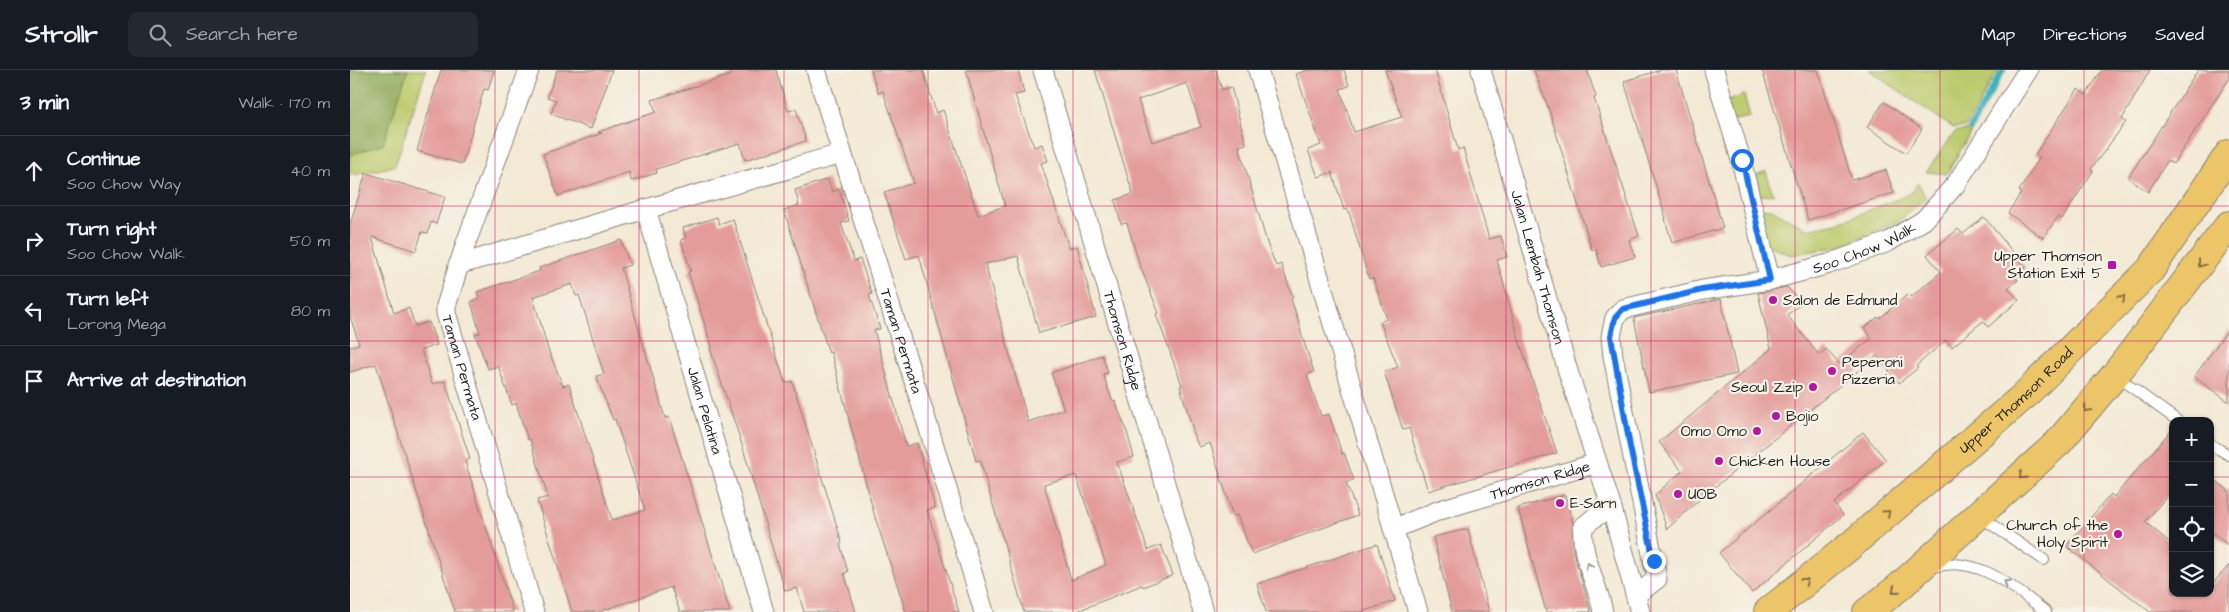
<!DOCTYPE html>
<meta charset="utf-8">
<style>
body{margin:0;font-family:"Architects Daughter",sans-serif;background:#242831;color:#f1f3f6}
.controls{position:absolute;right:15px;bottom:15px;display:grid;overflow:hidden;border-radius:10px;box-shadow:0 1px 4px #0004}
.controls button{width:45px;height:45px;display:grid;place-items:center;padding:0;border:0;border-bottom:1px solid #363941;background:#171b24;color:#f1f3f6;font:25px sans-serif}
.stop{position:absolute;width:15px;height:15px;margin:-11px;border:4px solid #1a73e8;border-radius:50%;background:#fff}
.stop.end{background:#1a73e8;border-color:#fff;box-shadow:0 1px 5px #0008}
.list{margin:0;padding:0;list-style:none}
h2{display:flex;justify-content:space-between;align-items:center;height:65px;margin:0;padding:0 20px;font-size:21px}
h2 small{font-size:16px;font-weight:400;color:#9ea1a6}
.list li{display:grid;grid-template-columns:32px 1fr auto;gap:15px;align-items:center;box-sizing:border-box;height:70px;padding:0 20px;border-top:1px solid #363941}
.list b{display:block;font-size:19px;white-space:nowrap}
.list p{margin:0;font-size:16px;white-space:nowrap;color:#9ea1a6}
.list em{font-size:16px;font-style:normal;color:#9ea1a6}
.icon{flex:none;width:28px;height:28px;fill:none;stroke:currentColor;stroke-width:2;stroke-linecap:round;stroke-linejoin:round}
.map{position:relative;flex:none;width:1879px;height:542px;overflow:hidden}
header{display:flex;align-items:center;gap:30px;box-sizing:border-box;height:70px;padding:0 25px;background:#171b24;border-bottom:1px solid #363941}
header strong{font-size:24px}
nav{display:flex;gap:28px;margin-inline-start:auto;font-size:18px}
.search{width:350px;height:45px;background:#242831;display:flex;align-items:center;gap:12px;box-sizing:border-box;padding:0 18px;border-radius:10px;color:#9ea1a6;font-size:19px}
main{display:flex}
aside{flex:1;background:#171b24}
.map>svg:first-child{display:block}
</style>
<header>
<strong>Strollr</strong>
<div class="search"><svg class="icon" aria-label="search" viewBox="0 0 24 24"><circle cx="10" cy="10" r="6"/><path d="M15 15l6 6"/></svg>Search here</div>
<nav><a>Map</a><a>Directions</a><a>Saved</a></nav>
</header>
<main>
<aside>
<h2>3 min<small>Walk · 170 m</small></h2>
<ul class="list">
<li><svg class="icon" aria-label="ahead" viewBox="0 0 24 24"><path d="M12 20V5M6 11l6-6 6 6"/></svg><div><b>Continue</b><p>Soo Chow Way</p></div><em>40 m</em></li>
<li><svg class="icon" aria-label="right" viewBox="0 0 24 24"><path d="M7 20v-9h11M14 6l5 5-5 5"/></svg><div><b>Turn right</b><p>Soo Chow Walk</p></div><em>50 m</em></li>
<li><svg class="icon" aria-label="left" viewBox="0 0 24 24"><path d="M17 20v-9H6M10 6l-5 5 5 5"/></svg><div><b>Turn left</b><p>Lorong Mega</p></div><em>80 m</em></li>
<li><svg class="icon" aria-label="arrive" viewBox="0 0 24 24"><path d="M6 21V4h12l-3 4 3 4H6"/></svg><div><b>Arrive at destination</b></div></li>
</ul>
</aside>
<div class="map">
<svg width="1879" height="542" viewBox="0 0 1879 542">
<rect width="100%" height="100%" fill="#f7f3e8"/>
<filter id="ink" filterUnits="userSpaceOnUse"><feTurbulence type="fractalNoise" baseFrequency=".02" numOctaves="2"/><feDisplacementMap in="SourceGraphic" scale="10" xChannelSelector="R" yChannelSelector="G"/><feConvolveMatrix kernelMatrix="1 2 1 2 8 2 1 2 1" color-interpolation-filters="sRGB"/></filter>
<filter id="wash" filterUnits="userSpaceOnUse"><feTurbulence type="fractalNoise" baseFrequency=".0096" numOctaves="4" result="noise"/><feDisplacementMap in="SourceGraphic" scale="20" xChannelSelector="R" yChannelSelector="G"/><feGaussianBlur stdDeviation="1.12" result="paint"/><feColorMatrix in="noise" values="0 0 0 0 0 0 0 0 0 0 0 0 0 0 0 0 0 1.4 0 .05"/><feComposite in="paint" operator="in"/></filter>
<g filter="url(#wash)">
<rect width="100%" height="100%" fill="#f3e9d4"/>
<g fill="#bbca6c" stroke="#6c7344">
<path d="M0 0H76L45 96 0 106Z"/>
<path d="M1519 0H1648L1616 57 1603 58Z"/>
<path d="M1394 25 1400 47 1380 51 1375 32Z"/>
<path d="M1622 60 1597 104 1576 102 1605 62Z"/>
<path d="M1416 101 1423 124 1401 127 1396 109Z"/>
<path d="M1568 113 1576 128 1549 151 1491 176 1441 185 1412 173 1403 138 1422 139 1456 159 1487 153 1560 124Z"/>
</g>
<path fill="#94ae60" stroke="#58653e" d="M0 0H58L33 74 0 85Z"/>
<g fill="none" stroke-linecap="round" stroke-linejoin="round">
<path stroke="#41b1ba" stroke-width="6" d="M1620 59 1653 0"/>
</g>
<g id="blocks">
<g fill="#e49c9a" fill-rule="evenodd">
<path d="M91 0H144L138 20 134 19 112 94 67 81Z"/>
<path d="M207 0H262L241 59 201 44 206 30 197 27Z"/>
<path d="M380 0H426L438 41 446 39 456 71 395 90 390 73 306 99 307 103 281 111 279 102 208 126 193 84 252 63 248 62 306 42 302 30 381 5Z"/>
<path d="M521 0H573L586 43 593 40 628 145 655 136 616 0H668L674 23 665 25 684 77 692 74 698 91 691 93 719 178 727 176 746 247 689 263 668 186 635 194 678 352 714 339 701 303 752 285 758 303 753 304 762 330 765 331 777 362 784 387 767 392 798 480 811 475 823 505 793 517 792 515 725 542H674L630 390 626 391 569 185 556 189 534 122 564 113 533 21 528 23ZM726 405 756 495 721 510 694 414Z"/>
<path d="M745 0H866L872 20 881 17 896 74 889 76 917 173 926 196 931 194 943 228 941 229 951 259 950 260 964 302 957 305 971 346 979 344 992 384 994 383 1004 410 996 413 1008 445 902 484 887 445 883 446 860 373 849 377 842 361 843 360 830 316 832 315 806 244 809 243 790 196 777 153 771 154 765 130 783 124ZM837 13 851 57 802 72 788 30Z"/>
<path d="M958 0H994L999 16 990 19 1004 62 1052 47 1035 0H1085L1108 80 1113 78 1139 169 1151 166 1157 187 1147 190 1170 273 1207 383 1078 421 1059 358 1053 360 1034 302 1048 297 1030 252 1037 249 1023 208 1019 209 998 139 994 140 982 102 968 107 958 80 971 75 946 4Z"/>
<path d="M1184 0H1237L1246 27 1244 28 1289 166 1279 170 1285 187 1251 197 1246 179 1242 180 1200 43Z"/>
<path d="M1311 0H1326L1373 158 1322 173 1315 149H1316L1274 11Z"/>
<path d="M1412 0H1468L1502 110 1536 100 1544 123 1458 150Z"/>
<path d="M1752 0H1800L1772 49 1776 52 1741 99 1743 101 1712 149 1708 147 1693 168 1658 143 1671 123 1669 121 1690 87 1685 84 1718 34 1728 19 1736 25Z"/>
<path d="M1848 0H1879V9L1823 94 1818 90 1798 122 1778 108Z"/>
<path d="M1534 32 1572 59 1556 83 1517 57Z"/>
<path d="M16 103 95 127 86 154 81 152 78 163 72 162 66 181 22 167 44 243 59 238 65 256 79 252 87 275 71 280 82 314 95 311 120 389 115 391 163 542H105L26 294 0 302V277L9 274 0 246V154Z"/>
<path d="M478 109 482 122 489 119 499 151 491 153 504 191 510 189 522 224 519 225 530 259 524 260 526 267 556 376 567 373 585 438 577 440 609 542H556L525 447 481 282 479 283 468 249 434 140 449 135 445 120Z"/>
<path d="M367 147 369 154 383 149 435 313 442 311 492 473 490 474 498 502 494 503 506 542H454L447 518 435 521 393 378 360 278 362 277 338 202 341 201 331 170 336 168 333 158Z"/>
<path d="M1634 147 1676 198 1665 207 1668 210 1658 218 1669 230 1638 257 1633 251 1602 277 1596 270 1566 296 1568 298 1549 313 1527 286 1524 288 1349 430 1317 459 1305 425 1332 401 1309 372 1421 279 1408 223 1437 217 1452 233 1437 245 1469 285 1476 279 1489 294 1522 268 1514 258 1528 247 1529 249 1558 224 1561 227 1591 202 1577 185 1608 159 1613 164Z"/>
<path d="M271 170 280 195 271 198 277 219 315 348 319 347 380 542H330L321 517 248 542H222L187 430 198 427 180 369 178 370 166 333 162 335 148 296 138 299 125 264 130 263 121 232 129 229 127 222 190 201 189 198ZM222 214 226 226 229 225 254 304 246 306 263 350 265 349 295 440 262 450 219 314 213 316 198 279 183 227Z"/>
<path d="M1371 229 1387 304 1299 322 1284 248Z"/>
<path d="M1879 258V332L1844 307Z"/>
<path d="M1823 358V419L1795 452 1823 475V523H1860V517L1879 495V542H1800L1716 476 1761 424 1764 427Z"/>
<path d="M1513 362 1536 390 1484 433 1493 445 1402 523 1369 483Z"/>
<path d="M1860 406 1879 421V476L1860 461Z"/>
<path d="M1215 425 1223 453V481L1241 542H1196L1168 438Z"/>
<path d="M1118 459 1139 542H1102L1083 467Z"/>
<path d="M1027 474 1045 531 1011 542H916L907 514Z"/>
</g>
</g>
</g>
<g filter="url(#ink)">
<use href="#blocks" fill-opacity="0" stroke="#888278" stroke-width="1"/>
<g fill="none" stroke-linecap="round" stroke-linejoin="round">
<g stroke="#888278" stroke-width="12">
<g id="service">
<path d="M1766 306 1828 351"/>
<path d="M1860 374 1879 385"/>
<path d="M1629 446 1694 490"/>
<path d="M1584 497C1627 484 1664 518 1696 542"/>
</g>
</g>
<g stroke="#888278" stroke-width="21">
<g id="minor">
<path id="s1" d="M179 0 116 173 96 236V243L184 542"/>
<path id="s2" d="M466 0 579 359 634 542"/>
<path id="s3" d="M693 0 853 542"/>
<path d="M908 0 1068 542"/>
<path id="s4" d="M1131 0 1217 298 1262 439 1290 542"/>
<path d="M1364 0 1391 90 1420 210"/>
<path id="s5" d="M296 139 414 542"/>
<path d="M108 195 296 139 491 84"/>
<path id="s6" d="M1043 459 1090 440 1247 393"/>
<path id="s7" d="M1286 525 1307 509 1263 286 1261 266 1265 248 1273 239 1353 220 1420 210 1479 194 1538 172 1574 150 1606 114 1678 0"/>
<path d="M1253 542C1248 513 1230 487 1233 457L1246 446 1262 439"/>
</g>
</g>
<g stroke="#888278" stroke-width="30">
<g id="primary">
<path id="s8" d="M1418 542 1501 475 1674 326 1801 199 1879 84"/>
<path d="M1517 542 1548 518 1708 373 1765 305 1879 155"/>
</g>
</g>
<use href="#service" stroke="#fff" stroke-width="10"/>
<use href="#minor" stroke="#fff" stroke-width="19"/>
<use href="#primary" stroke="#edc569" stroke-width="28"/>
</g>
<defs><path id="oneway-chevron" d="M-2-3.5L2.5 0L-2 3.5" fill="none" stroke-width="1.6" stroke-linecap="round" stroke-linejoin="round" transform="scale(1.25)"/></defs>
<g stroke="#847042">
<use href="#oneway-chevron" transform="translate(1851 194) rotate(127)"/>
<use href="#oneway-chevron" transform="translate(1772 228) rotate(-45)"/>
<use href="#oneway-chevron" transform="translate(1737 339) rotate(130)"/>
<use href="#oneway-chevron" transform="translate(1672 406) rotate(137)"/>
<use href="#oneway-chevron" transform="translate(1537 443) rotate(-42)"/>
<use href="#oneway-chevron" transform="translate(1455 511) rotate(-38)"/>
<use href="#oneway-chevron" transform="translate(1545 520) rotate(141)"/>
</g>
<g stroke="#999">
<use href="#oneway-chevron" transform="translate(1239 496) rotate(-109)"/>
<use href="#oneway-chevron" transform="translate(1657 513) rotate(-145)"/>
</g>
</g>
<g fill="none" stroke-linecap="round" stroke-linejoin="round" filter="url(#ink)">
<path stroke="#1a73e8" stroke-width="6" d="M1304 491 1280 377 1261 266 1265 248 1273 239 1352 220 1420 210 1392 90"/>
</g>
<path fill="none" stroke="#c2185b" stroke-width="1" stroke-opacity="0.55" d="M145 0V542M289 0V542M434 0V542M578 0V542M723 0V542M867 0V542M1012 0V542M1156 0V542M1301 0V542M1445 0V542M1590 0V542M1734 0V542M0 136H1879M0 271H1879M0 407H1823M1860 407H1879"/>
<g fill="#b5179e" stroke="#f7f3e8" stroke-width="2">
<rect x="1757" y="190" width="10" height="10" rx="2.5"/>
<circle cx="1423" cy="230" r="5"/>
<circle cx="1482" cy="301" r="5"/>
<circle cx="1463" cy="317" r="5"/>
<circle cx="1426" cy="346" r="5"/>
<circle cx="1407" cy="361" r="5"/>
<circle cx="1369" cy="391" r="5"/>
<circle cx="1328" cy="424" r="5"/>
<circle cx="1210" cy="433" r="5"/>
<circle cx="1768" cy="464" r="5"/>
</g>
<g text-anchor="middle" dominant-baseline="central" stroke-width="4.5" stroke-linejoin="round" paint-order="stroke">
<g font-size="15" fill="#1c1c1c" stroke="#f7f3e8">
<text stroke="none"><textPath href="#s7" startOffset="554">Soo Chow Walk</textPath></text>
<text stroke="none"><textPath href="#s4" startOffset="205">Jalan Lembah Thomson</textPath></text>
<text stroke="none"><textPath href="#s2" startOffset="284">Taman Permata</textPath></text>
<text stroke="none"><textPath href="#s3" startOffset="282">Thomson Ridge</textPath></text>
<text stroke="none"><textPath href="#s1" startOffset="314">Taman Permata</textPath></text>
<text stroke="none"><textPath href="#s8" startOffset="326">Upper Thomson Road</textPath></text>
<text stroke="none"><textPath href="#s5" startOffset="210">Jalan Pelatina</textPath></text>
<text stroke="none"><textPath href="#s6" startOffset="155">Thomson Ridge</textPath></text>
</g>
<g font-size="15" fill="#1c1c1c" stroke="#f7f3e8" text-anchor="start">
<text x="1752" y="186" text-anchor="end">Upper Thomson<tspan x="1752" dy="17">Station Exit 5</tspan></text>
<text x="1433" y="230">Salon de Edmund</text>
<text x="1492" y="292">Peperoni<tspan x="1492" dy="17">Pizzeria</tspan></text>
<text x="1453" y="317" text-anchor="end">Seoul Zzip</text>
<text x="1436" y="346">Bojio</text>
<text x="1397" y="361" text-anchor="end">Omo Omo</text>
<text x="1379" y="391">Chicken House</text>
<text x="1338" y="424">UOB</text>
<text x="1220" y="433">E-Sarn</text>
<text x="1758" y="455" text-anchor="end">Church of the<tspan x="1758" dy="17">Holy Spirit</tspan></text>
</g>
</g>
</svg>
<div class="controls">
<button>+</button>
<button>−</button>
<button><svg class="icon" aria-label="locate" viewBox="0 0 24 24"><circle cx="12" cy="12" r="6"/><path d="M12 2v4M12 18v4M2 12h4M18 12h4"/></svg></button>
<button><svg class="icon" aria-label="layers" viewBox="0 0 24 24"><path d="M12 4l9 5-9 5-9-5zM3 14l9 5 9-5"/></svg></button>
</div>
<div class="stop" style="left:1392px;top:90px"></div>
<div class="stop end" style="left:1304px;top:491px"></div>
</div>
</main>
